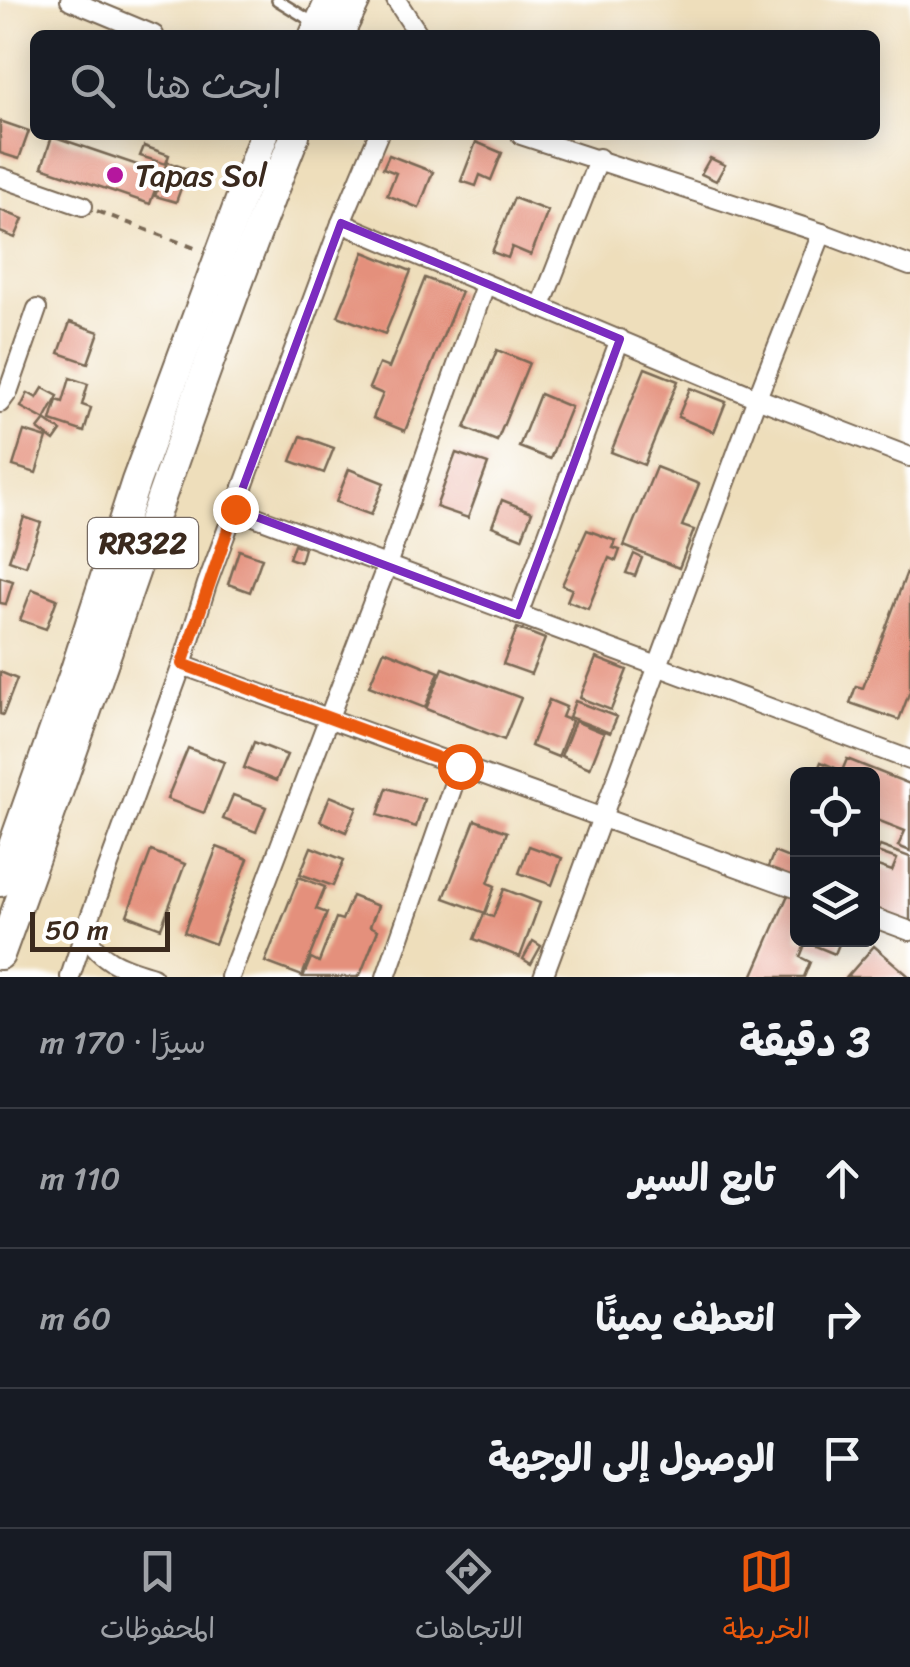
<!DOCTYPE html>
<html lang="ar">
<meta charset="utf-8">
<style>
body{margin:0;font-family:Sriracha,"Playpen Sans Arabic",sans-serif;background:#242831;color:#f1f3f6;direction:rtl}
.controls{position:absolute;right:30px;bottom:30px;display:grid;overflow:hidden;border-radius:15px;box-shadow:0 5px 25px #0003}
.controls button{width:90px;height:90px;display:grid;place-items:center;padding:0;border:0;border-bottom:2px solid #363941;background:#171b24;color:#f1f3f6;font:50px sans-serif}
.scale{position:absolute;left:30px;bottom:25px;width:140px;box-sizing:border-box;padding-left:10px;border:5px solid #3b2a1e;border-top:0;font-size:28px;line-height:35px;white-space:nowrap;color:#3b2a1e;-webkit-text-stroke:8px #fff;paint-order:stroke}
.stop{position:absolute;width:30px;height:30px;margin:-22px;border:8px solid #ea580c;border-radius:50%;background:#fff}
.stop.end{background:#ea580c;border-color:#fff;box-shadow:0 2px 10px #0008}
.list{margin:0;padding:0;list-style:none}
h2{display:flex;justify-content:space-between;align-items:center;height:130px;margin:0;padding:0 40px;font-size:42px}
h2 small{font-size:32px;font-weight:400;color:#9ea1a6}
.list li{display:grid;grid-template-columns:65px 1fr auto;gap:30px;align-items:center;box-sizing:border-box;height:140px;padding:0 40px;border-top:2px solid #363941}
.list b{display:block;font-size:38px;white-space:nowrap}
.list em{font-size:32px;font-style:normal;color:#9ea1a6}
.icon{flex:none;width:55px;height:55px;fill:none;stroke:currentColor;stroke-width:2;stroke-linecap:round;stroke-linejoin:round}
.map{position:relative;flex:none;width:910px;height:977px;overflow:hidden;direction:ltr}
.search{position:absolute;background:#171b24;box-shadow:0 5px 25px #0003;left:30px;right:30px;top:30px;height:110px;display:flex;align-items:center;gap:25px;box-sizing:border-box;padding:0 35px;border-radius:15px;color:#9ea1a6;font-size:38px}
.sheet{height:550px;background:#171b24}
nav{display:flex;justify-content:space-around;align-items:center;box-sizing:border-box;height:140px;border-top:2px solid #363941;background:#171b24;font-size:28px;color:#9ea1a6}
nav a{display:grid;justify-items:center;gap:5px}
nav .on{color:#ea580c}
.map>svg:first-child{display:block}
</style>
<div class="map">
<svg width="910" height="977" viewBox="0 0 910 977">
<rect width="100%" height="100%" fill="#fff"/>
<filter id="ink" filterUnits="userSpaceOnUse"><feTurbulence type="fractalNoise" baseFrequency=".01" numOctaves="2"/><feDisplacementMap in="SourceGraphic" scale="20" xChannelSelector="R" yChannelSelector="G"/><feConvolveMatrix kernelMatrix="1 2 1 2 8 2 1 2 1" color-interpolation-filters="sRGB"/></filter>
<filter id="wash" filterUnits="userSpaceOnUse"><feTurbulence type="fractalNoise" baseFrequency=".0048" numOctaves="4" result="noise"/><feDisplacementMap in="SourceGraphic" scale="40" xChannelSelector="R" yChannelSelector="G"/><feGaussianBlur stdDeviation="2.25" result="paint"/><feColorMatrix in="noise" values="0 0 0 0 0 0 0 0 0 0 0 0 0 0 0 0 0 1.4 0 .05"/><feComposite in="paint" operator="in"/></filter>
<g filter="url(#wash)">
<rect width="100%" height="100%" fill="#eedebb"/>
<g id="blocks">
<g fill="#e4907c">
<path d="M0 121 29 131 19 159 0 153Z"/>
<path d="M52 136 161 173 150 204 42 167Z"/>
<path d="M476 142 502 153 491 180 480 175 476 186 461 181Z"/>
<path d="M144 146 169 155 166 164 140 156Z"/>
<path d="M389 155 433 172 419 208 387 195 396 173 383 168Z"/>
<path d="M710 158 725 165 716 181 701 174Z"/>
<path d="M167 162 188 169 176 202 155 196Z"/>
<path d="M514 198 548 211 531 255 512 247 508 258 492 252Z"/>
<path d="M0 210 23 219 15 238 0 232Z"/>
<path d="M364 252 411 271 385 334 338 316Z"/>
<path d="M425 278 461 292 405 431 373 418 383 394 369 388 379 364 389 368Z"/>
<path d="M70 322 99 332 88 363 59 353Z"/>
<path d="M497 350 529 363 497 441 465 428Z"/>
<path d="M645 368 678 381 644 465 611 452Z"/>
<path d="M70 378 88 384 82 405 91 408 84 432 51 421 57 400 63 402Z"/>
<path d="M43 388 58 396 45 420 21 407 28 393 37 398Z"/>
<path d="M690 388 726 402 714 432 678 417Z"/>
<path d="M540 394 571 407 550 459 519 447Z"/>
<path d="M45 420 61 431 54 441 38 429Z"/>
<path d="M24 431 47 438 36 473 13 466Z"/>
<path d="M301 436 334 448 324 473 291 461Z"/>
<path d="M456 453 488 464 468 518 436 507Z"/>
<path d="M656 467 699 484 682 526 694 530 679 568 624 546Z"/>
<path d="M349 469 384 483 371 515 336 502Z"/>
<path d="M502 500 532 512 522 538 492 526Z"/>
<path d="M24 517 41 523 26 566 9 560Z"/>
<path d="M587 530 616 541 613 548 620 550 616 561 609 558 588 609 567 601 572 589 562 585Z"/>
<path d="M294 544 304 548 300 562 289 558Z"/>
<path d="M239 550 262 558 250 592 228 584Z"/>
<path d="M634 554 642 558 635 576 626 573Z"/>
<path d="M910 564V691L899 720 850 703 856 686 863 688Z"/>
<path d="M0 577 13 581 6 604 0 603Z"/>
<path d="M32 589 57 599 46 629 20 620Z"/>
<path d="M517 628 545 639 531 674 503 664Z"/>
<path d="M384 650 439 672 425 708 369 686Z"/>
<path d="M596 658 627 670 611 710 580 698Z"/>
<path d="M443 668 521 698 504 740 426 709Z"/>
<path d="M0 672 17 679 3 715 0 714Z"/>
<path d="M549 700 566 707 562 717 572 721 558 757 531 746Z"/>
<path d="M575 701 617 717 610 733 569 717Z"/>
<path d="M575 721 604 733 590 768 561 756Z"/>
<path d="M254 742 287 755 276 781 244 768Z"/>
<path d="M188 748 224 762 204 813 167 799Z"/>
<path d="M847 759 910 784V851L898 846 905 831 872 818V774H816L821 762 842 771Z"/>
<path d="M387 788 424 799 416 827 378 815Z"/>
<path d="M233 795 266 807 256 832 223 819Z"/>
<path d="M330 796 357 807 346 832 320 821Z"/>
<path d="M475 820 507 832 488 883 495 886 485 913 444 898Z"/>
<path d="M794 842 798 843V882L766 872 774 852 789 858Z"/>
<path d="M529 846 562 858 552 885 519 873Z"/>
<path d="M880 846 910 857V925L872 911V864L892 871 897 859 877 852Z"/>
<path d="M217 847 248 859 215 944 184 932Z"/>
<path d="M311 847 344 860 333 886 300 874Z"/>
<path d="M151 851 185 864 161 928 127 915Z"/>
<path d="M299 877 325 887 316 909 327 913 302 976 265 962Z"/>
<path d="M791 888 798 891V939H841L835 954 806 942 800 957 810 962 804 977H752Z"/>
<path d="M504 889 540 903 520 957 474 939 484 914 493 917Z"/>
<path d="M352 896 378 906 370 926 378 930 361 973 357 977H303L311 958 319 962 336 918 342 920Z"/>
<path d="M533 941 541 946 531 964 523 959Z"/>
<path d="M874 946 910 977H847Z"/>
</g>
</g>
</g>
<g filter="url(#ink)">
<use href="#blocks" fill-opacity="0" stroke="#7a6955" stroke-width="2.5"/>
<g fill="none" stroke-linecap="round" stroke-linejoin="round">
<g stroke="#7a6955" stroke-width="14">
<path id="service" d="M277 0 313 22"/>
</g>
<g stroke="#7a6955" stroke-width="22">
<g id="minor">
<path d="M70 0 154 35"/>
<path d="M396 0 419 35"/>
<path d="M521 135 822 233 910 266"/>
<path d="M0 177 83 206"/>
<path d="M341 223 757 398 910 457"/>
<path d="M541 306 599 158"/>
<path d="M0 403 8 392 37 309"/>
<path d="M235 509 910 760"/>
<path d="M518 615 620 339"/>
<path d="M182 665 798 889"/>
<path d="M872 917 910 931"/>
<path d="M70 977 85 931"/>
<path d="M153 977C124 968 97 961 85 931L182 665 207 584 341 223 378 135"/>
<path d="M230 977 387 565 485 285"/>
<path d="M386 977 460 766"/>
<path d="M543 977 757 398 822 233"/>
</g>
</g>
<g stroke="#7a6955" stroke-width="32">
<g id="primary">
<path d="M314 35 330 0"/>
<path d="M339 35 356 0"/>
<path d="M0 882 72 679 136 481 264 135"/>
<path d="M0 955C100 682 188 405 295 135"/>
</g>
</g>
<path stroke="#7a6955" stroke-width="4" stroke-dasharray="8 8" stroke-linecap="butt" d="M97 211 200 250"/>
<use href="#service" stroke="#fff" stroke-width="9"/>
<use href="#minor" stroke="#fff" stroke-width="18"/>
<use href="#primary" stroke="#fff" stroke-width="28"/>
</g>
</g>
<g fill="none" stroke-linecap="round" stroke-linejoin="round" filter="url(#ink)">
<path stroke="#ea580c" stroke-width="12" d="M235 509 182 664 460 766"/>
</g>
<path fill="none" stroke="#7b2cbf" stroke-width="8" stroke-linejoin="round" d="M341 223 620 339 518 615 235 509Z"/>
<circle fill="#b5179e" stroke="#fff" stroke-width="4" cx="115" cy="175" r="10"/>
<g text-anchor="middle" dominant-baseline="central" stroke-width="8" stroke-linejoin="round" paint-order="stroke">
<rect fill="#fff" stroke="#766a62" stroke-width="2.5" x="88" y="518" width="110" height="50" rx="8"/>
<g font-size="30" font-weight="bold" fill="#3b2a1e">
<text x="143" y="543">RR322</text>
</g>
<g font-size="32" fill="#3b2a1e" stroke="#fff" text-anchor="start">
<text x="135" y="175">Tapas Sol</text>
</g>
</g>
</svg>
<div class="controls">
<button><svg class="icon" aria-label="locate" viewBox="0 0 24 24"><circle cx="12" cy="12" r="6"/><path d="M12 2v4M12 18v4M2 12h4M18 12h4"/></svg></button>
<button><svg class="icon" aria-label="layers" viewBox="0 0 24 24"><path d="M12 4l9 5-9 5-9-5zM3 14l9 5 9-5"/></svg></button>
</div>
<div class="scale">50 m</div>
<div class="stop" style="left:460px;top:766px"></div>
<div class="stop end" style="left:235px;top:509px"></div>
<div class="search"><svg class="icon" aria-label="search" viewBox="0 0 24 24"><circle cx="10" cy="10" r="6"/><path d="M15 15l6 6"/></svg>ابحث هنا</div>
</div>
<section class="sheet">
<h2>3 دقيقة<small>سيرًا · 170 m</small></h2>
<ul class="list">
<li><svg class="icon" aria-label="ahead" viewBox="0 0 24 24"><path d="M12 20V5M6 11l6-6 6 6"/></svg><div><b>تابع السير</b></div><em>110 m</em></li>
<li><svg class="icon" aria-label="right" viewBox="0 0 24 24"><path d="M7 20v-9h11M14 6l5 5-5 5"/></svg><div><b>انعطف يمينًا</b></div><em>60 m</em></li>
<li><svg class="icon" aria-label="arrive" viewBox="0 0 24 24"><path d="M6 21V4h12l-3 4 3 4H6"/></svg><div><b>الوصول إلى الوجهة</b></div></li>
</ul>
</section>
<nav>
<a class="on"><svg class="icon" aria-label="map" viewBox="0 0 24 24"><path d="M3 6l6-2 6 2 6-2v14l-6 2-6-2-6 2zM9 4v14M15 6v14"/></svg>الخريطة</a>
<a><svg class="icon" aria-label="directions" viewBox="0 0 24 24"><path d="M12 3l9 9-9 9-9-9zM9 14v-3h6M13 9l2 2-2 2"/></svg>الاتجاهات</a>
<a><svg class="icon" aria-label="saved" viewBox="0 0 24 24"><path d="M7 4h10v16l-5-4-5 4z"/></svg>المحفوظات</a>
</nav>
